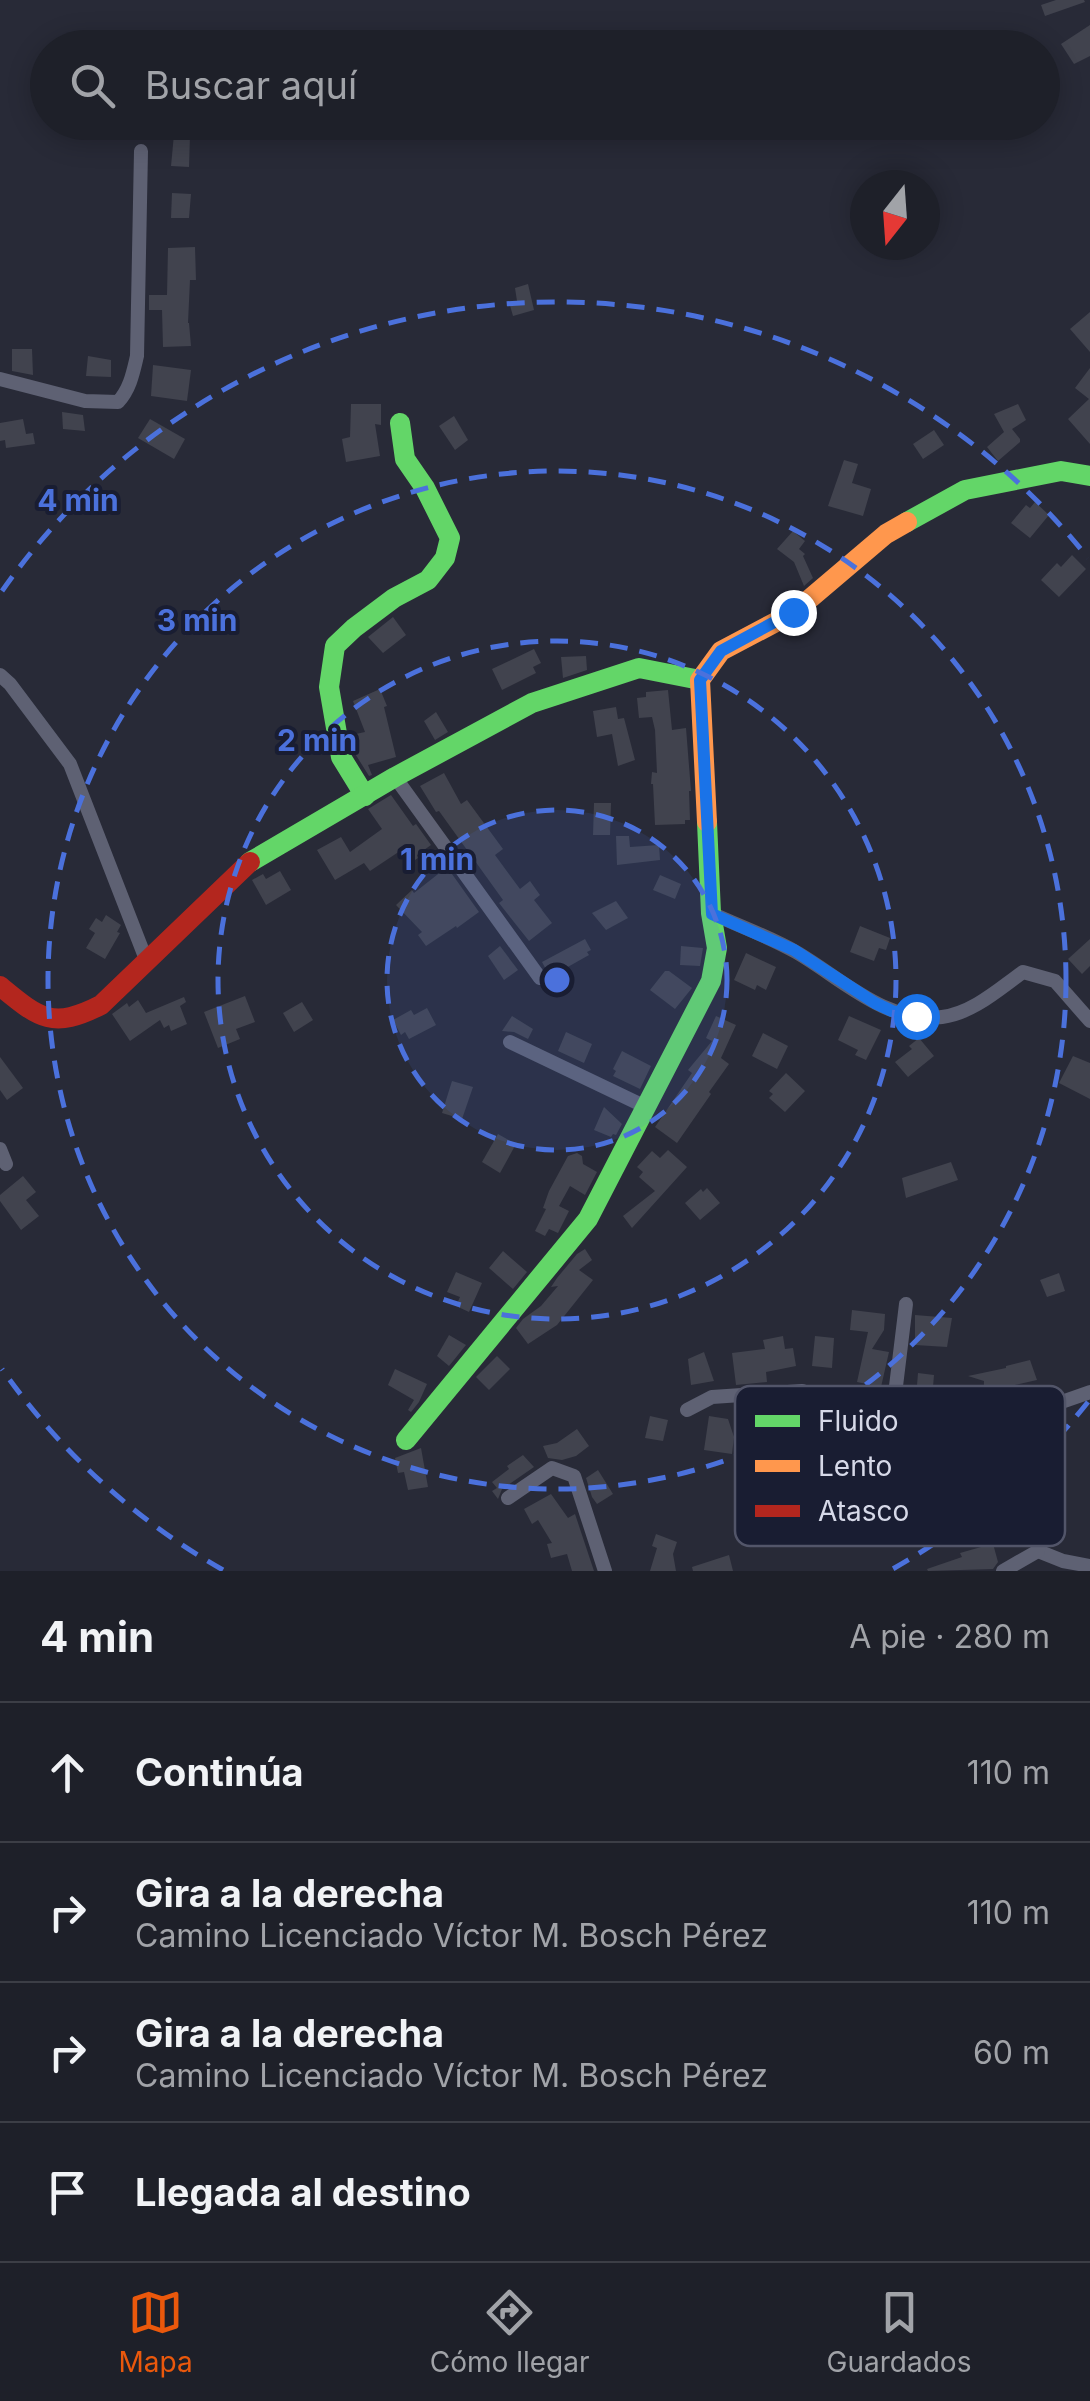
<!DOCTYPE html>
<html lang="es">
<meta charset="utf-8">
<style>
body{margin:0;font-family:Inter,sans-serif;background:#2b2d35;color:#f1f3f6}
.compass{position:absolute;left:850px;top:170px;width:90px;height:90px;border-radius:50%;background:#1e2029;box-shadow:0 5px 25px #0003;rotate:197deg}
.stop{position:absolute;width:30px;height:30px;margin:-22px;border:8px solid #1a73e8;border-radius:50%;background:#fff}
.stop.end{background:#1a73e8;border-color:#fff;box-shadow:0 2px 10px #0008}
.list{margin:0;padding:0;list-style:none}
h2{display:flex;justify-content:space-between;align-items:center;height:130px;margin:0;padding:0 40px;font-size:42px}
h2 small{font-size:32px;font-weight:400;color:#a1a3a8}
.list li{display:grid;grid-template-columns:65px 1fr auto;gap:30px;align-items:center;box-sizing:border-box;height:140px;padding:0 40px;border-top:2px solid #3c3e46}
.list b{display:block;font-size:38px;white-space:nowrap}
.list p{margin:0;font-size:32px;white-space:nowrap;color:#a1a3a8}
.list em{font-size:32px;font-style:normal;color:#a1a3a8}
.icon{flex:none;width:55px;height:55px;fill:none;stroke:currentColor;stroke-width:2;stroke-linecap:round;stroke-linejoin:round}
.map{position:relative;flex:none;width:1090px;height:1571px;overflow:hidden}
.search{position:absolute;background:#1e2029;box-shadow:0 5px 25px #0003;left:30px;right:30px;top:30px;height:110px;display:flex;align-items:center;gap:25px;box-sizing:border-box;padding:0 35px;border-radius:55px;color:#a1a3a8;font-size:38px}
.sheet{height:690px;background:#1e2029}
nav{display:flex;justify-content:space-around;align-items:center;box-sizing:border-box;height:140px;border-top:2px solid #3c3e46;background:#1e2029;font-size:28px;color:#a1a3a8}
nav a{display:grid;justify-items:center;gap:5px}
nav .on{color:#ea580c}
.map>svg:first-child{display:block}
</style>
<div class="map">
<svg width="1090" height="1571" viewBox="0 0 1090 1571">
<rect width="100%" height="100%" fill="#282a37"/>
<g fill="#41434e">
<path d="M1056 0H1084L1085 2 1045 16 1041 5Z"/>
<path d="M1090 25V56L1074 64 1061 44Z"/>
<path d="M174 134 190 135 189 167 171 166Z"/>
<path d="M172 193 191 194 189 218H171Z"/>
<path d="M195 247 196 280H190L188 323H189L191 346 163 347 162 310H149V295H167L168 248Z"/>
<path d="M528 284 534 310 513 316 509 302 517 301 515 288Z"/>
<path d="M1090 312V352L1070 329Z"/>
<path d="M12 349H32L33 375 12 371Z"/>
<path d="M88 356 111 360V377L86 376Z"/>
<path d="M153 365 191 370 187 401 151 396Z"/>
<path d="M1090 368V444L1068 419 1089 399 1075 388Z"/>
<path d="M351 404H381V425L375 424 380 456 346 462 342 439 350 437Z"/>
<path d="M1018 404 1026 420 1012 429 1020 439V442L998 461 987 447 1004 432 994 414Z"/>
<path d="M62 412 83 415 85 431 63 429Z"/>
<path d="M454 416 468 440 455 450 439 426Z"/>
<path d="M23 419 26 434 33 433 35 444 6 448 5 440 0 441V423Z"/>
<path d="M150 419 185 439 174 459 138 438Z"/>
<path d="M934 430 944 445 923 459 913 444Z"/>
<path d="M844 460 858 464 852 483 871 489 863 516 828 506Z"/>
<path d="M1035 502 1049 515 1030 538 1011 523 1026 505 1030 508Z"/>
<path d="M793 531 805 541 799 549 805 554 803 556 813 578 804 586 794 562 777 549Z"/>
<path d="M1072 555 1086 569 1059 597 1041 580 1057 563 1061 567Z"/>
<path d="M393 617 406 635 383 653 368 637Z"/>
<path d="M534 649 541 663 533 667 536 673 502 690 492 669Z"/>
<path d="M586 656 587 670 563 678 561 657Z"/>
<path d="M380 689 387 706 384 707 396 757 368 765 372 775 369 776 354 752 351 735 365 732 353 701Z"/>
<path d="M668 690 672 730 686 728 691 791H689L690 820H685V824L655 825 653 784H651L652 772 657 773 655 730 652 717 639 718 637 698 646 697V692Z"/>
<path d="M616 707 618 719 624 718 635 760 618 766 612 734 597 737 593 711Z"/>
<path d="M436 712 448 732 435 740 424 721Z"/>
<path d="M444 773 461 804 467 800 503 849 495 855 520 889 530 881 540 895 534 900 552 923 529 941 499 903 503 900 439 811 436 812 420 786Z"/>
<path d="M391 795 413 826 416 824 431 845 417 855 418 858 409 864 400 851 370 871 364 863 335 880 317 850 341 837 350 852 382 829 368 809Z"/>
<path d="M594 803H611L610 835H593Z"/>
<path d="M616 836H629L630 847 659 845 660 860 617 865Z"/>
<path d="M447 867 479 912 457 928 456 926 426 946 418 935 422 932 396 905 412 890 414 893Z"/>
<path d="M280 871 291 890 266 905 252 880 263 874 266 879Z"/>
<path d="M660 875 681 884 675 899 653 890Z"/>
<path d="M616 901 628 918 606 930 592 913Z"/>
<path d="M106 915 121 925 117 932 120 933 105 959 86 948 95 933 89 929 96 918 102 922Z"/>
<path d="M860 926 890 938 886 950 879 948 874 961 850 952Z"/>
<path d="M585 939 591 950 587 952 589 955 550 977 542 962Z"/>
<path d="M1090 939V966L1082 974 1068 959Z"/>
<path d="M500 946 518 970 504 980 488 956Z"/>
<path d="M681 946 703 948 700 966 680 965Z"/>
<path d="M746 953 776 967 766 990 757 985 755 990 734 980Z"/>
<path d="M665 971H669L692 988 675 1009 650 990Z"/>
<path d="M245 996 255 1022 236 1029 240 1039 218 1048 204 1012Z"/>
<path d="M184 997 186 1002 180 1006 187 1024 171 1031 169 1025 164 1028 160 1020 130 1041 112 1014 127 1003 129 1007 138 1000 146 1013Z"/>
<path d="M302 1002 313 1020 294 1032 283 1013Z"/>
<path d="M427 1008 436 1025 409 1039 405 1032 401 1035 393 1020 411 1010 414 1015Z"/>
<path d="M512 1016 533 1029 528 1039 514 1032 502 1031Z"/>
<path d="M716 1016 736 1025 721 1058 729 1064 709 1092 711 1094 677 1143 655 1127 692 1073 688 1070 712 1041 706 1038Z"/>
<path d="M849 1016 881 1030 866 1060 855 1055 858 1050 838 1040Z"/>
<path d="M566 1032 592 1044 584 1063 558 1051Z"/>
<path d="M763 1033 788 1046 777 1069 752 1056Z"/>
<path d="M919 1038 934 1056 908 1077 895 1062 912 1049 909 1046Z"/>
<path d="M622 1051 651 1066 640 1089 613 1076 616 1071 613 1069Z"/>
<path d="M1073 1056 1090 1063V1099L1059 1083Z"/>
<path d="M0 1057 23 1088 7 1100 0 1090Z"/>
<path d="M786 1073 805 1091 785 1112 769 1098 773 1094 769 1091Z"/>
<path d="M452 1081 473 1087 462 1119 442 1113Z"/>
<path d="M604 1107 622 1124 616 1135 613 1134 611 1137 594 1130Z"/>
<path d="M498 1134 516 1144 500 1173 482 1162Z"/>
<path d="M668 1150 687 1167 632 1228 623 1216 655 1191 639 1177 643 1172 637 1167 652 1151 660 1158Z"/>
<path d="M577 1153 582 1156 583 1164 597 1172 585 1195 570 1186 559 1206 569 1211 558 1233 549 1229 545 1236 535 1231 546 1209 543 1208 549 1191 568 1156Z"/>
<path d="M951 1162 958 1180 906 1198 902 1178Z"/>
<path d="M23 1176 36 1192 26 1200 39 1216 21 1230 0 1201V1195Z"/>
<path d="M707 1188 720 1203 700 1220 685 1203 701 1189 703 1192Z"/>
<path d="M585 1249 592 1260 579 1270 593 1280 557 1325 528 1344 516 1328 523 1319 541 1306 558 1286 551 1287 557 1278 577 1254Z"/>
<path d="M503 1251 527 1272 513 1289 489 1268Z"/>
<path d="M456 1272 482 1283 469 1312 456 1306 460 1297 447 1292Z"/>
<path d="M1059 1273 1065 1291 1047 1297 1040 1280Z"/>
<path d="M852 1310 885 1314 884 1330 872 1349 889 1352 881 1387 857 1382 868 1332 850 1330Z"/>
<path d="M915 1315 952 1318 947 1347 915 1345Z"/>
<path d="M449 1335 466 1345 449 1366 437 1356Z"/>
<path d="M783 1336 785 1349 793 1348 796 1366 766 1372 767 1382 736 1385 732 1353 765 1349 763 1340Z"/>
<path d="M815 1336 834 1338 832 1368 812 1366Z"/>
<path d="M704 1352 714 1381 691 1385 688 1359Z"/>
<path d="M497 1356 510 1369 489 1390 476 1377Z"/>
<path d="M1030 1360 1037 1380 1001 1388V1416L983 1415 984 1381 968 1376 1006 1368V1366Z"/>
<path d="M395 1369 427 1384 419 1402 411 1412 408 1410 414 1400 388 1385Z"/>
<path d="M918 1373 934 1375 932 1399 916 1398Z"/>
<path d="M650 1416 668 1420 663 1441 645 1438Z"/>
<path d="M709 1416 728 1419 734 1437 732 1454 704 1450Z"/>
<path d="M577 1429 589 1446 576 1456 562 1460 548 1458 543 1446 557 1443Z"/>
<path d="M421 1448 428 1487 408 1490 404 1472 398 1473 395 1458Z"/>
<path d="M523 1455 534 1467 502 1489 498 1499 492 1491 497 1488 492 1482 509 1469 507 1466Z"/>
<path d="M598 1470 613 1494 597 1504 592 1497 586 1478Z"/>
<path d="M551 1494 568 1518 575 1514 594 1571H572L567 1554 551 1558 547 1544 552 1543 538 1520 532 1524 524 1509Z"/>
<path d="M656 1534 677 1542 673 1554 676 1571H650L657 1548 652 1546Z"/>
<path d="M992 1540 998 1562 993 1569 928 1571 927 1569 962 1557 960 1553 981 1547 980 1543Z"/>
<path d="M729 1555 733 1571H693L692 1567Z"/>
</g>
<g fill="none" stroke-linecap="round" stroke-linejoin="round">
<g stroke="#5e6173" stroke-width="14">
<path d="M0 379 85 401 118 402C130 389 133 373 137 356L141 151"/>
<path d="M0 675 10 684 70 764 147 962"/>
<path d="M395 777 540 978"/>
<path d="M711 913C739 926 770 937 796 952 841 978 886 1024 942 1017 973 1013 999 989 1023 972L1055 981 1090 1021"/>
<path d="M510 1042 646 1107"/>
<path d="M0 1149 6 1164"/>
<path d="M687 1410 712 1397 802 1391 956 1440 1030 1446"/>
<path d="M892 1419 906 1304"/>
<path d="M508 1498 552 1468 574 1476 605 1571"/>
<path d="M1038 1551 1063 1561 1090 1566"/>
<path d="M1003 1571 1038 1551 1039 1523 1030 1446 1036 1421 1053 1405 1090 1392"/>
</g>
<g stroke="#63d668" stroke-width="20">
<path d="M907 522 965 490 1061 471 1090 476"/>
<path d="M365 796 341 757 329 687 335 646 354 628 394 598 428 580 445 558 450 538 425 488 405 459 400 423"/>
<path d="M250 862 395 777 532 703 639 668 700 680"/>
<path d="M406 1440 588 1219 711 981 717 948 711 913 707 822"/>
</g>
<path stroke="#ff974d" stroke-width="20" d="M707 822 700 680 721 651 793 613 886 534 907 522"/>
<path stroke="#b3261e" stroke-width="20" d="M0 986C39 1018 52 1030 101 1005L250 862"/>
</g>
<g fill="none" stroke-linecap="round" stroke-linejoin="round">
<path stroke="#1a73e8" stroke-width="12" d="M793 612 721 651 700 680 712 914 794 950 875 1003 892 1011 916 1016"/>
</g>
<circle cx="557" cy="980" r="170" fill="#4b71dc" fill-opacity=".12"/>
<g fill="none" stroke="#4b71dc" stroke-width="5" stroke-dasharray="18 12">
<circle cx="557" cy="980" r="170"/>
<circle cx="557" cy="980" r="339"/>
<circle cx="557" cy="980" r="509"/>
<path d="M1088 1402A678 678 0 0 1 891 1570M223 1570A678 678 0 0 1 2 1369M2 591A678 678 0 0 1 1088 558"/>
</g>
<rect x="735" y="1386" width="330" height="160" rx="15" fill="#191d32" stroke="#525569" stroke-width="2.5"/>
<rect x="755" y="1415" width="45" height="12" fill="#63d668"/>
<rect x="755" y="1460" width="45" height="12" fill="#ff974d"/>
<rect x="755" y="1505" width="45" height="12" fill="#b3261e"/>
<g font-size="28" fill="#d6d9e8">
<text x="818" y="1431">Fluido</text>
<text x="818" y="1476">Lento</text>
<text x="818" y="1521">Atasco</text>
</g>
<circle cx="557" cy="980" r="15" fill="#4b71dc" stroke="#191d32" stroke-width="5"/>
<g font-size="30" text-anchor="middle" font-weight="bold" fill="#4b71dc" stroke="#191d32" stroke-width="8" stroke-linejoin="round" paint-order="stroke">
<text x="78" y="511">4 min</text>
<text x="197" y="631">3 min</text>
<text x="317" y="751">2 min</text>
<text x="437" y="870">1 min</text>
</g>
</svg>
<svg class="compass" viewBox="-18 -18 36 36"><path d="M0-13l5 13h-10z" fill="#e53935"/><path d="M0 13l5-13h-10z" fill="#a1a3a8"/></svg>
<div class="stop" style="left:916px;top:1016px"></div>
<div class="stop end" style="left:793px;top:612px"></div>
<div class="search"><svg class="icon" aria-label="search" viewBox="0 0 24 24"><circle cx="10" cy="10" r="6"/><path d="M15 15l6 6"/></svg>Buscar aquí</div>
</div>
<section class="sheet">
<h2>4 min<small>A pie · 280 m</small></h2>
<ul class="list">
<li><svg class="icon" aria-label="ahead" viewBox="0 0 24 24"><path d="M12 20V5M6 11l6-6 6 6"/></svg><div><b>Continúa</b></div><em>110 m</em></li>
<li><svg class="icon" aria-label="right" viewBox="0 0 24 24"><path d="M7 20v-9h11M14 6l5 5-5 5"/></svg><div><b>Gira a la derecha</b><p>Camino Licenciado Víctor M. Bosch Pérez</p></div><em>110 m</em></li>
<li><svg class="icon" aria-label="right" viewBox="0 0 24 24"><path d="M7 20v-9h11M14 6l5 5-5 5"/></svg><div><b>Gira a la derecha</b><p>Camino Licenciado Víctor M. Bosch Pérez</p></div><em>60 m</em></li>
<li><svg class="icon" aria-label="arrive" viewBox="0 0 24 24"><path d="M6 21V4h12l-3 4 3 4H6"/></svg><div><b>Llegada al destino</b></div></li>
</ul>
</section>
<nav>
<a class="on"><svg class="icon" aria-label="map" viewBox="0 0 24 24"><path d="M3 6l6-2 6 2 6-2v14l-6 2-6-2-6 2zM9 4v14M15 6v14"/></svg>Mapa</a>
<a><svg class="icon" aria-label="directions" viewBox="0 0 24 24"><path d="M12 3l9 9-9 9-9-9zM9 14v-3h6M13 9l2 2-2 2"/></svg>Cómo llegar</a>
<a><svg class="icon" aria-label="saved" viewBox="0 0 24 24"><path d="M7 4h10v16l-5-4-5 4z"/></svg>Guardados</a>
</nav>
